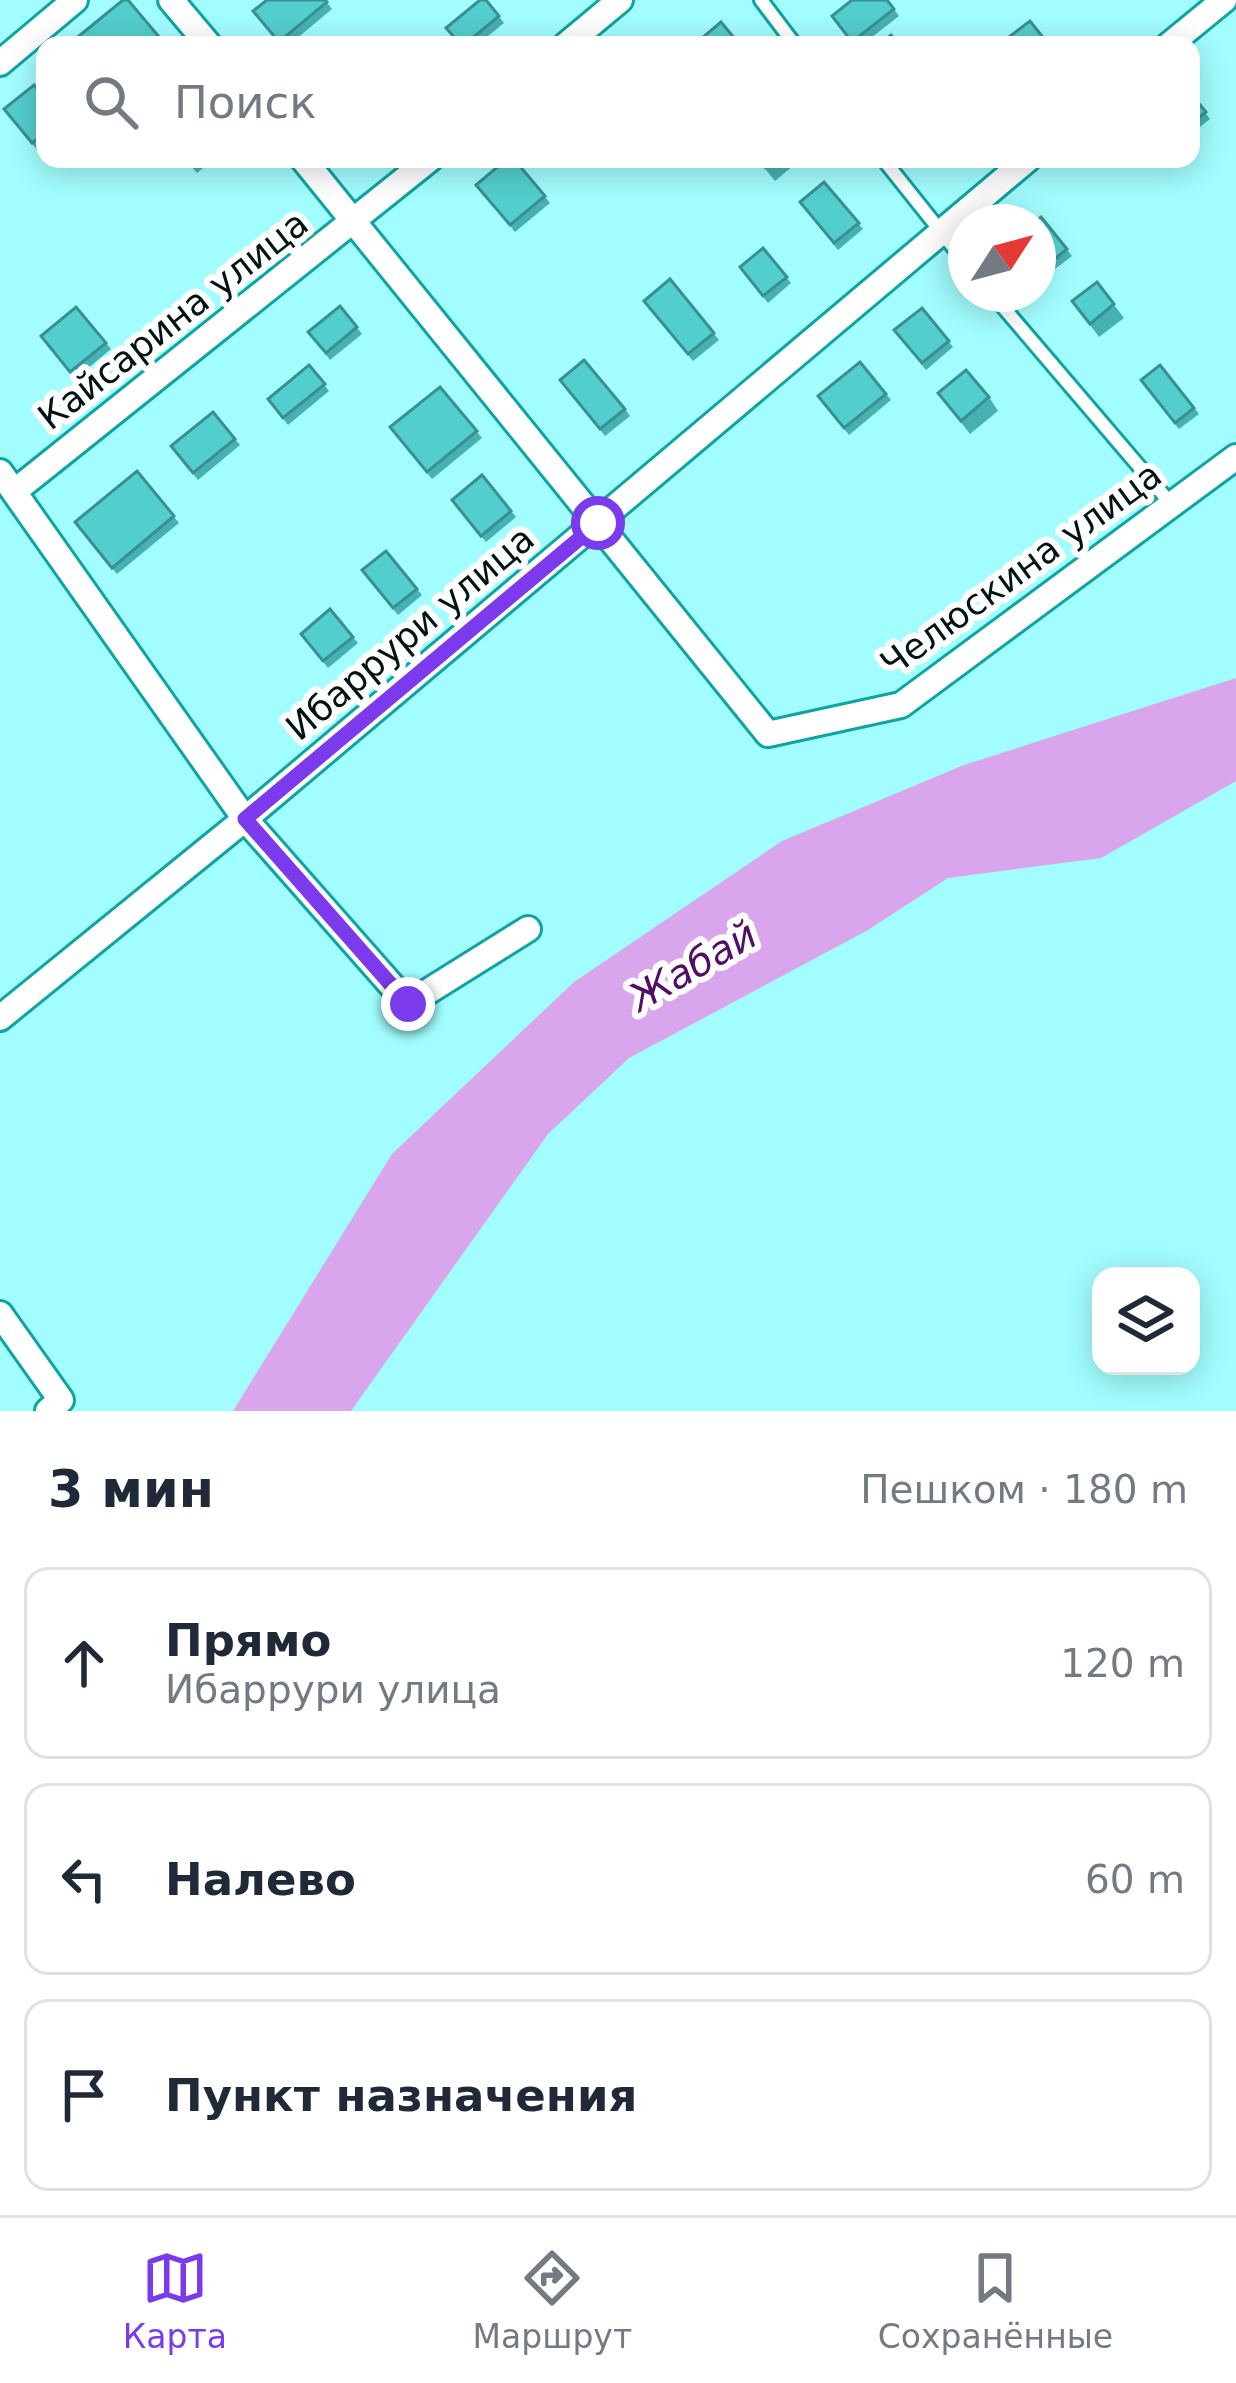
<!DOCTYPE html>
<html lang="ru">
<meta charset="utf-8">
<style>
body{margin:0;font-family:"DejaVu Sans",sans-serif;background:#f2f2f3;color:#1f2937}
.controls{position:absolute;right:36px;bottom:36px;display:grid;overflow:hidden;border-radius:24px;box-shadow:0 6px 30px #0003}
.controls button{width:108px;height:108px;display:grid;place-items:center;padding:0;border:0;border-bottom:3px solid #e0e1e3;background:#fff;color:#1f2937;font:60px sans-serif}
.compass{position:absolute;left:948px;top:204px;width:108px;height:108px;border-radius:50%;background:#fff;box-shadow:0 6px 30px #0003;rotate:54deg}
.stop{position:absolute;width:36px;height:36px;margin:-27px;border:9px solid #7c3aed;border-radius:50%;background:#fff}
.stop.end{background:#7c3aed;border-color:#fff;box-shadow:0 3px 12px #0008}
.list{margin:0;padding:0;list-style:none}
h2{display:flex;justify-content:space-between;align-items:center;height:156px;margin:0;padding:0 48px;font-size:51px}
h2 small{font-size:39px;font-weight:400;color:#747a83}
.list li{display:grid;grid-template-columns:78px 1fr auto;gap:36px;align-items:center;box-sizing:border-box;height:192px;margin:0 24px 24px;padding:0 24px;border:3px solid #e0e1e3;border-radius:24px}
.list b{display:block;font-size:45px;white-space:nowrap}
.list p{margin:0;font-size:39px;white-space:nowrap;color:#747a83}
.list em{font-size:39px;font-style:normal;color:#747a83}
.icon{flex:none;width:66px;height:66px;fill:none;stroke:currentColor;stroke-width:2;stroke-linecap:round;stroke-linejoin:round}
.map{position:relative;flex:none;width:1236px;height:1411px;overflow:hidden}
.search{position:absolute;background:#fff;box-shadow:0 6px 30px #0003;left:36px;right:36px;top:36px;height:132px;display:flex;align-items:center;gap:30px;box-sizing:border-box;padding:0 42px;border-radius:24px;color:#747a83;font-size:45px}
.sheet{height:804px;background:#fff}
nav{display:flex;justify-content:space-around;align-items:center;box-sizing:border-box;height:168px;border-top:3px solid #e0e1e3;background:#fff;font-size:33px;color:#747a83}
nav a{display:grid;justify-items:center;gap:6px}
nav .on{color:#7c3aed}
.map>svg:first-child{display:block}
</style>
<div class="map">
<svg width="1236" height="1411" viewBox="0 0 1236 1411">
<rect width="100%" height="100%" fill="#a2fdfe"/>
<path fill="#d9a6ee" d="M1236 678V781L1101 858 948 878 868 930 629 1058 548 1134 351 1411H233L392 1154 574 982 782 841 964 765Z"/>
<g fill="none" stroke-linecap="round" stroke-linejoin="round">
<g stroke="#0ea3a4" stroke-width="18">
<g id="service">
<path d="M761 0 795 45"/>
<path d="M883 159 966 263"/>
<path d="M992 294 1172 505"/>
</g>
</g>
<g stroke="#0ea3a4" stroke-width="30">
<g id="minor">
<path d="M171 0 209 45"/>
<path d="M566 45 620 0"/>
<path d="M1169 45 1224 0"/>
<path d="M0 63 75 0"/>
<path d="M303 159 768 734 901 705 1236 457"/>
<path d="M0 472 245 819 408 1004 528 929"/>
<path d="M15 491 430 159"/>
<path d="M0 1018 245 819 1028 159"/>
<path d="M0 1314 61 1400 48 1411"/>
</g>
</g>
<use href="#service" stroke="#fff" stroke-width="12"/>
<use href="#minor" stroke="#fff" stroke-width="24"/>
</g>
<g fill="#47b1b2">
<path d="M325 0 332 9 289 45H280L253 11Z"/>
<path d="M486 0 504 23 477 45H460Z"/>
<path d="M887 0 899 16 862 45H854L832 16Z"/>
<path d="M1191 94 1210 119 1191 134Z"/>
<path d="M45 99V144L37 150 4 109Z"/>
<path d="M185 159H214L197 173Z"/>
<path d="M514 159 550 203 515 232 476 185Z"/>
<path d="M757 159H801L775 181Z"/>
<path d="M824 182 863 229 838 250 800 202Z"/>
<path d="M1041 217 1072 256 1047 275 1038 264Z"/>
<path d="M763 248 791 283 768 303 740 267Z"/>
<path d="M670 279 719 340 693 361 648 308Z"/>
<path d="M1097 282 1124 318 1099 337 1072 301Z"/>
<path d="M340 306 362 334 330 360 308 332Z"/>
<path d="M76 307 111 349 75 379 41 336Z"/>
<path d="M922 308 953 347 926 370 899 337Z"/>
<path d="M860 362 891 400 849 435 818 396Z"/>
<path d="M309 365 329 391 288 425 268 399Z"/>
<path d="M1160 365 1199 414 1179 429 1141 380Z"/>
<path d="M560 380 625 409 630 416 605 436Z"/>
<path d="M440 387 482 438 432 479 390 427Z"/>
<path d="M938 393 989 397 998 411 970 434Z"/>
<path d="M213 412 240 445 198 480 171 446Z"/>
<path d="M137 471 179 523 117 574 75 522Z"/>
<path d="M482 475 516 517 486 542 452 500Z"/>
<path d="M386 551 422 595 398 615 362 570Z"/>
<path d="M330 609 358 643 328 668 301 634Z"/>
</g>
<g fill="#53cecf" stroke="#3a9091" stroke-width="3">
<path d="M123 0H128L165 44 68 45Z"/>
<path d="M267 0H325L327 2 279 42 253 11Z"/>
<path d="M480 0H486L499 16 464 45H461L446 28Z"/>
<path d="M852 0H887L894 9 852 42 832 16Z"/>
<path d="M1030 21 1049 45H1015L1009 37Z"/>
<path d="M721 22 740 45H694Z"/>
<path d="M891 35 899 45H878Z"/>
<path d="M34 85 45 99V133L32 143 4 109Z"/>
<path d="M1191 94 1206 112 1191 124Z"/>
<path d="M507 159H514L545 196 510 225 476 185Z"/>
<path d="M759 159H776L765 167Z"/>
<path d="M824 182 859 223 834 243 800 202Z"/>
<path d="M1041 217 1067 249 1042 269 1038 263V222H1035Z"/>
<path d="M763 248 787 277 763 296 740 267Z"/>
<path d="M670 279 714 333 688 354 644 301Z"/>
<path d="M1097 282 1114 304 1090 324 1072 301Z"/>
<path d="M340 306 357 327 326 353 308 332Z"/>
<path d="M76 307 106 343 70 372 41 336Z"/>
<path d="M922 308 949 341 922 363 894 330Z"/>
<path d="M584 360 625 409 600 429 560 380Z"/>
<path d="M860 362 886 394 844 428 818 396Z"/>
<path d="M309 365 325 384 283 418 268 399Z"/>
<path d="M1160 365 1194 408 1175 423 1141 380Z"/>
<path d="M966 370 989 397 961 421 938 393Z"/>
<path d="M440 387 477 431 427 472 390 427Z"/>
<path d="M213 412 235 439 193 473 171 446Z"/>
<path d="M137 471 174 516 112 568 75 522Z"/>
<path d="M482 475 511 511 481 536 452 500Z"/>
<path d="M386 551 417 589 393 608 362 570Z"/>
<path d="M330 609 353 637 323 661 301 634Z"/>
</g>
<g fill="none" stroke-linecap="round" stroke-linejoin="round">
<path stroke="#7c3aed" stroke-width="15" d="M408 1004 245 819 598 523"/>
</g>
<g text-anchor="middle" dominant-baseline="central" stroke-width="12" stroke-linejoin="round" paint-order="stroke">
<g font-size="36" fill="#001414" stroke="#fff">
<text transform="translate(173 320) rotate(-38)">Кайсарина улица</text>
<text transform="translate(1021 569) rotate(-36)">Челюскина улица</text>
<text transform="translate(410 633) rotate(-40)">Ибаррури улица</text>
</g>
<g font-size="39" font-style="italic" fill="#500e65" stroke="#fff">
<text transform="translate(693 966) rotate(-30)">Жабай</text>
</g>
</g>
</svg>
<div class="controls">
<button><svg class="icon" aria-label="layers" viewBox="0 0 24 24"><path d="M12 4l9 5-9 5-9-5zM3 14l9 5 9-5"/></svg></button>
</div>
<svg class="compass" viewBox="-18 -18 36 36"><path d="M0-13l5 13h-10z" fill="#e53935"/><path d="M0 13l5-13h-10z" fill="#747a83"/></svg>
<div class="stop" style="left:598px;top:523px"></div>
<div class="stop end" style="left:408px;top:1004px"></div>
<div class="search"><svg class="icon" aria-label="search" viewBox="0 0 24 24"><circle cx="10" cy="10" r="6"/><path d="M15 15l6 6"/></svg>Поиск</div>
</div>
<section class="sheet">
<h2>3 мин<small>Пешком · 180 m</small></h2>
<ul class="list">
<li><svg class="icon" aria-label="ahead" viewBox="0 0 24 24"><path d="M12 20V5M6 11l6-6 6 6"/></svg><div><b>Прямо</b><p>Ибаррури улица</p></div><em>120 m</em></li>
<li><svg class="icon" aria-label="left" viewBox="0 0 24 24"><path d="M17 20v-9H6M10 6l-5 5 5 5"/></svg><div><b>Налево</b></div><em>60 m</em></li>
<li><svg class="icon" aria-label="arrive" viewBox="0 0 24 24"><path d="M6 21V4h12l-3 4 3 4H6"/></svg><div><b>Пункт назначения</b></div></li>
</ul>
</section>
<nav>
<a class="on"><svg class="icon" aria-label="map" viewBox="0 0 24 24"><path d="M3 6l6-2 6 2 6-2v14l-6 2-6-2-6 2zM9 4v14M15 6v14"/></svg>Карта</a>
<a><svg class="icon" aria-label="directions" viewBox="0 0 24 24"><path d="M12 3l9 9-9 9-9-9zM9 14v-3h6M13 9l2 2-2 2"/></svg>Маршрут</a>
<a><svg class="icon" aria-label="saved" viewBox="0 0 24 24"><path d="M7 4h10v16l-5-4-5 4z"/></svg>Сохранённые</a>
</nav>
